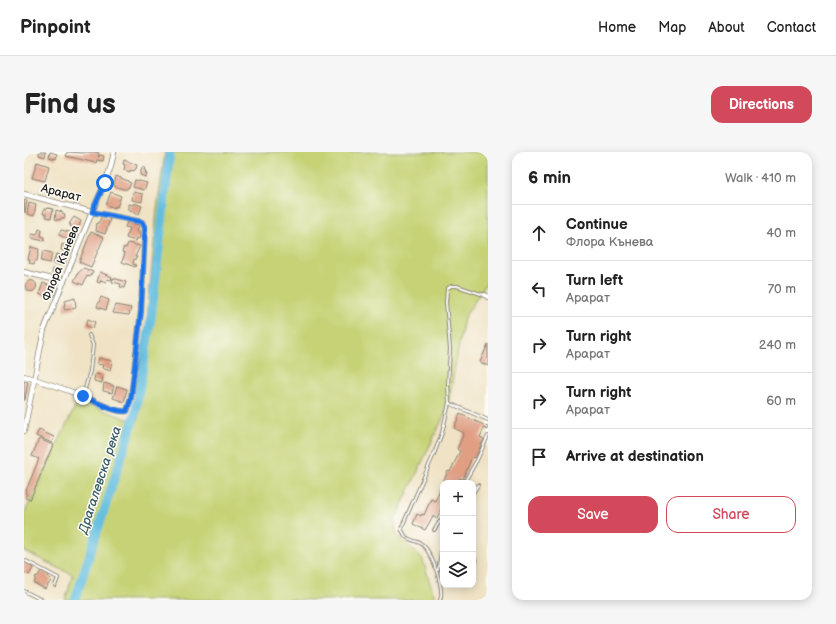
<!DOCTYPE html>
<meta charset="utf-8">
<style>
body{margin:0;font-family:"Balsamiq Sans",sans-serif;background:#f6f6f6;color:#222}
.controls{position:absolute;right:12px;bottom:12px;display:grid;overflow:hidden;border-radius:8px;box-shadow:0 2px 10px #0003}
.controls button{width:36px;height:36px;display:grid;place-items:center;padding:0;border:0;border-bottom:1px solid #e0e0e0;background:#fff;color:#222;font:20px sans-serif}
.stop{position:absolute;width:12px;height:12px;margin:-9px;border:3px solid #1a73e8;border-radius:50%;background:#fff}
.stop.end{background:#1a73e8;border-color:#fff;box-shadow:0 1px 4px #0008}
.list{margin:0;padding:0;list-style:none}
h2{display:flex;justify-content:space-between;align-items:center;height:52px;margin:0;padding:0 16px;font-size:17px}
h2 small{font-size:13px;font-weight:400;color:#767676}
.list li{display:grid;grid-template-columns:26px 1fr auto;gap:12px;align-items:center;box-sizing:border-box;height:56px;padding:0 16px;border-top:1px solid #e0e0e0}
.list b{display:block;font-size:15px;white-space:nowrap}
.list p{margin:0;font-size:13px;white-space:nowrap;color:#767676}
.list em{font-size:13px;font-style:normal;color:#767676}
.actions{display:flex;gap:8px;padding:12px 16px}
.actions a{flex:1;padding:9px 0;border:1px solid #d1495b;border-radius:12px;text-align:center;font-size:14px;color:#d1495b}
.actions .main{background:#d1495b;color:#fff}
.icon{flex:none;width:22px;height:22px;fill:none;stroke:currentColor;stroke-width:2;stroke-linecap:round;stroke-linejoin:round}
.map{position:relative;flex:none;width:464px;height:448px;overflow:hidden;border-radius:12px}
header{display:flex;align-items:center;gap:24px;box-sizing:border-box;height:56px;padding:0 20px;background:#fff;border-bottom:1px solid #e0e0e0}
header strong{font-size:19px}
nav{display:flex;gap:22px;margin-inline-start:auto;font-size:14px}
.intro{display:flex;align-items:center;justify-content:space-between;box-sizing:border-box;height:96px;padding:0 24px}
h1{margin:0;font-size:28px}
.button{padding:10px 18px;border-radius:12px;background:#d1495b;color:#fff;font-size:14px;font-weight:700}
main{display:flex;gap:24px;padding:0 24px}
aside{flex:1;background:#fff;border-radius:12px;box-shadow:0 2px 10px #0003}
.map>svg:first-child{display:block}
</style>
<header>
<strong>Pinpoint</strong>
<nav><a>Home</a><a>Map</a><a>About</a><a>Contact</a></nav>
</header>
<div class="intro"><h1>Find us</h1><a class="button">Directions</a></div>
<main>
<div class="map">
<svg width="464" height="448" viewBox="0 0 464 448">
<rect width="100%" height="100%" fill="#fdfcf7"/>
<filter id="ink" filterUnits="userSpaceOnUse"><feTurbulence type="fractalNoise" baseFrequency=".025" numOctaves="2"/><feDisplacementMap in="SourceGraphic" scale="8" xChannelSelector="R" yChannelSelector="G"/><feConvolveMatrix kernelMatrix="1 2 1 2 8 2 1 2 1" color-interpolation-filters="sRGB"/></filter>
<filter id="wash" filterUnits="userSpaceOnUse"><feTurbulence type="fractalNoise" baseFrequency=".012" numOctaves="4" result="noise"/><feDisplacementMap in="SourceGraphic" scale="16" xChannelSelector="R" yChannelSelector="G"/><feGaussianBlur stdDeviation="0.9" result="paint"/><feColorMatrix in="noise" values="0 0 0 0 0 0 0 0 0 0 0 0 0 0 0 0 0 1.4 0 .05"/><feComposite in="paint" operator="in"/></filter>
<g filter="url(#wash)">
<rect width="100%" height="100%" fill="#f0e3c5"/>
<path fill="#c6d274" stroke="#717748" d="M141 0H464V128L440 166 423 257 371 368 372 382 398 406 411 446 409 448H41L49 423 0 399V362L54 249 103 267 114 268 133 57Z"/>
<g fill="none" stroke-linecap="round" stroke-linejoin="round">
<path stroke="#62bddf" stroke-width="9" d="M51 448 111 263 127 167 146 0"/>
</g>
<g id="blocks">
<g fill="#e09e83">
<path d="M15 0H22L21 5 15 3Z"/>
<path d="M26 0 33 2 32 7 25 5Z"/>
<path d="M43 0 60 1V0H70L75 1 74 5H75L76 3 80 4 79 9 73 8 72 11 42 4Z"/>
<path d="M100 8 113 13 112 17H111L110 19 106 18V20L100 18 101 13 99 12Z"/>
<path d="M13 10 25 14 21 29 8 26Z"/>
<path d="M118 15H121L120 18 122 19 121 21 123 22 122 25 116 23Z"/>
<path d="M92 24 104 29V30L107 31 105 35H104L103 37H99L90 34Z"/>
<path d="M111 28 123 31 120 38 109 35Z"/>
<path d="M87 40 97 44 93 55 91 54V56L82 53Z"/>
<path d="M109 40 119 42 118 50 108 48Z"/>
<path d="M1 48 3 49 1 61 0 49Z"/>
<path d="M5 51 12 53 10 64 3 62Z"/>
<path d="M110 51 118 54 115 62H112V60L105 58V52L109 53Z"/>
<path d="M24 56 29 57 27 66 22 65V62H19L20 57H23Z"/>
<path d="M32 58 38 60V61L41 62 40 66H37L36 68 31 67Z"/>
<path d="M78 64 86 67 81 82 72 79 73 71 74 72Z"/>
<path d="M50 65 57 69 54 77 46 74 47 72H45Z"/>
<path d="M103 70 115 73 113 79H115V82L116 83 115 87 113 86 112 89 102 86 106 76 101 75Z"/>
<path d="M15 77 18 78 17 84 21 85 20 89 7 86 8 82 13 83Z"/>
<path d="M37 78 50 81 47 89 35 83Z"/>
<path d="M67 80 80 85 67 115 55 110Z"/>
<path d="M104 91 116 94 111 105H113L112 107H110L109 112 112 113 111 115 98 110 101 101 98 100 100 95 102 96Z"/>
<path d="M38 92 44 94 43 100 37 98Z"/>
<path d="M7 95 15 97 13 109H11L10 112 5 111 6 108 4 107Z"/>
<path d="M19 99 28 101 26 111 17 109Z"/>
<path d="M32 102 43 104 41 112 37 111V113L29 112Z"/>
<path d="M60 116 69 120 66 125 63 124 59 133 50 129 54 121Z"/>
<path d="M29 117 36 118 35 123 28 121Z"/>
<path d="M76 120 88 125 87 128 83 127 82 130 77 128 76 131 73 130Z"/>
<path d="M89 126 102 130 100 136 96 135 97 132 88 130Z"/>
<circle cx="7" cy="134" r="5.5"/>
<path d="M19 131 27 134 23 145 15 142Z"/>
<path d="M77 145 85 148 82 158 73 155Z"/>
<path d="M51 146 52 156 41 158 40 156 41 149Z"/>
<path d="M92 153 107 156 105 163 89 161Z"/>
<path d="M64 167 71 170 69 176 62 174Z"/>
<path d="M464 192V214L456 210Z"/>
<path d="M75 206 88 209 86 219 78 216 79 213 73 212Z"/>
<path d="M71 222 79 223 78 231 70 229Z"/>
<path d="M0 229 4 230 1 248H0Z"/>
<path d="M80 231 90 234 88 241 79 239Z"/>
<path d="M93 234 103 237 100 250 89 246Z"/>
<path d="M436 262 464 275V278L460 276 456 285 460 287 451 306 448 305 439 327 436 326 433 331H419V353L413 366 409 364 401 378 389 372 393 362 397 364 398 362 400 363 407 347 411 349 424 319 426 320 436 299 433 297 440 281 430 276Z"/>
<path d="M15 278 30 285 28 291 12 284Z"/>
<path d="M15 287 29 293 6 348 1 346 3 342 1 341 15 307 8 304Z"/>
<path d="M449 406 453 407 449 419Z"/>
<path d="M0 409 7 413V414L9 416 5 423 0 420Z"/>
<path d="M17 419 25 423 24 425 27 427 26 429H27L21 437 10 431 12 427 11 425 14 424Z"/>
</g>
</g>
</g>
<g filter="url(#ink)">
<use href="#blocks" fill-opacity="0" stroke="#868070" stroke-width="1"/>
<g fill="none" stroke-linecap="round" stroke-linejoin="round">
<g stroke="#868070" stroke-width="4">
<g id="lane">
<path d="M59 244 66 219 69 193 65 183"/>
<path d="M425 251 464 268"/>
<path d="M440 331 453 308 464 284"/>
<path d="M449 341 454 333"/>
<path d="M410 378 419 365"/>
<path d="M0 408 34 426 31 434"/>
<path d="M414 418 419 390"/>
<path d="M0 439 18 448"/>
<path d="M416 448C421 438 408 401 399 393 395 389 387 389 382 385 380 383 379 379 377 377L410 302 418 281 425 251 424 233 426 197 422 150 423 137 427 134H433L460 143"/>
</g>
</g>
<g stroke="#868070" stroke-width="6">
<g id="street">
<path d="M0 42 68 60 118 70 121 76 117 159 107 247 103 259C91 261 71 249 59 244 40 237 20 230 0 224"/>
<path d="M0 120 40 130"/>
<path d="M461 143 464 145"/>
<path d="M0 279 20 178 68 60 81 31 87 14 90 0"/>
</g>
</g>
<use href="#lane" stroke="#fff" stroke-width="2"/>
<use href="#street" stroke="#fff" stroke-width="4.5"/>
</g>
</g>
<g fill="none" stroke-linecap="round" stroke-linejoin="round" filter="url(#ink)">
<path stroke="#1a73e8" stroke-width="5" d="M59 244C70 249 91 261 103 259L107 246 117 159 121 76 118 70 68 60 81 31"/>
</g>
<g text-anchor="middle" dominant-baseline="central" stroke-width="3" stroke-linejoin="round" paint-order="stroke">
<g font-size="12" fill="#1c1c1c" stroke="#fdfcf7">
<text transform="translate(37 41) rotate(14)">Арарат</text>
<text transform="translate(37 111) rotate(-68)">Флора Кънева</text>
</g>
<g font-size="13" font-style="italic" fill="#385c6a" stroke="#fdfcf7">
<text transform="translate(76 328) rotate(-72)">Драгалевска река</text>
</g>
</g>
</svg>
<div class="controls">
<button>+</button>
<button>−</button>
<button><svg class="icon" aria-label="layers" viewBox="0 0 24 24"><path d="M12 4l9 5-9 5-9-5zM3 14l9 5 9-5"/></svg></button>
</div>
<div class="stop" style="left:81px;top:31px"></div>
<div class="stop end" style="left:59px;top:244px"></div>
</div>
<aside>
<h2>6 min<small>Walk · 410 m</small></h2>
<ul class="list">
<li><svg class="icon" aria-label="ahead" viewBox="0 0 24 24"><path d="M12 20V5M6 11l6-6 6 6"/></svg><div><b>Continue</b><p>Флора Кънева</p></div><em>40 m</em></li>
<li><svg class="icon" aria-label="left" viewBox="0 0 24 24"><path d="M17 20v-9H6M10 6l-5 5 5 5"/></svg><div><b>Turn left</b><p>Арарат</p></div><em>70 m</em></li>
<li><svg class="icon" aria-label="right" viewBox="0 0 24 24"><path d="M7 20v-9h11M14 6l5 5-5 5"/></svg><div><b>Turn right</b><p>Арарат</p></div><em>240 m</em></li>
<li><svg class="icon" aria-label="right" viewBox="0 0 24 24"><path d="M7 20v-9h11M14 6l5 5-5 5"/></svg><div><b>Turn right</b><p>Арарат</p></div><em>60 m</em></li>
<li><svg class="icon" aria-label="arrive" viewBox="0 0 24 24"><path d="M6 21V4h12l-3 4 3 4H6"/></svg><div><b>Arrive at destination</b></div></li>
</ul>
<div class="actions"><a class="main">Save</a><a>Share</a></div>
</aside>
</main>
